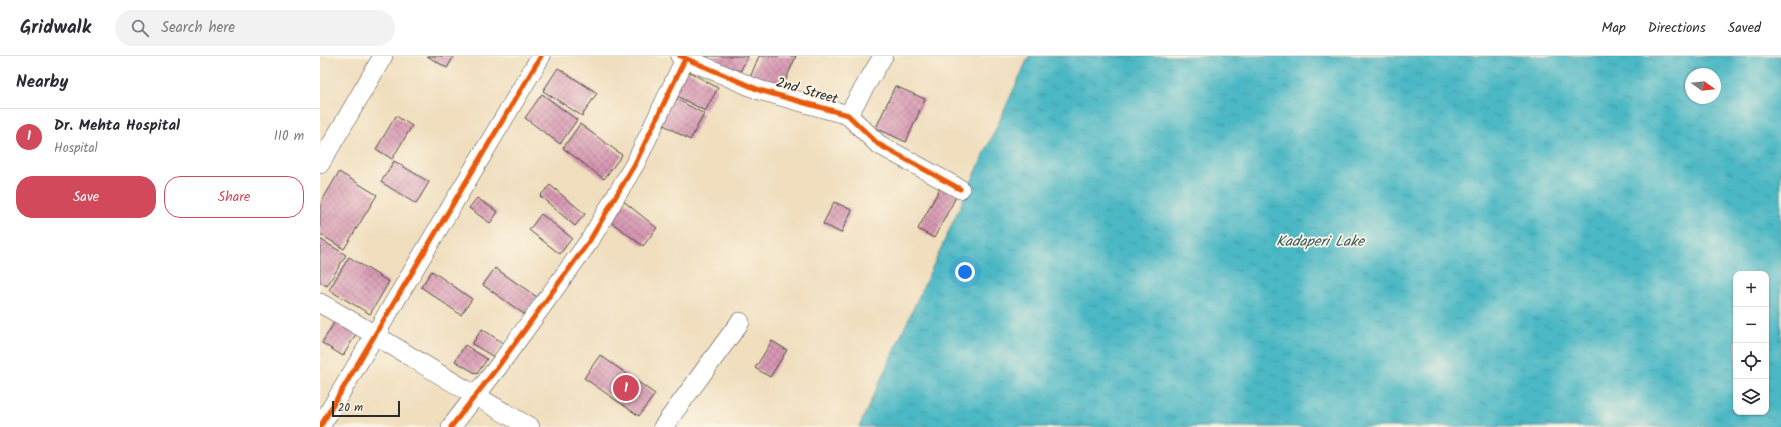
<!DOCTYPE html>
<meta charset="utf-8">
<style>
body{margin:0;font-family:Kalam,sans-serif;background:#f2f2f3;color:#2b2b33}
.controls{position:absolute;right:12px;bottom:12px;display:grid;overflow:hidden;border-radius:8px;box-shadow:0 1px 3px #0004}
.controls button{width:36px;height:36px;display:grid;place-items:center;padding:0;border:0;border-bottom:1px solid #e1e1e2;background:#fff;color:#2b2b33;font:20px sans-serif}
.compass{position:absolute;left:1365px;top:12px;width:36px;height:36px;border-radius:50%;background:#fff;box-shadow:0 1px 3px #0004;rotate:105deg}
.scale{position:absolute;left:12px;bottom:10px;width:68px;box-sizing:border-box;padding-left:4px;border:2px solid #2b2b2b;border-top:0;font-size:11px;line-height:14px;white-space:nowrap;color:#2b2b2b;-webkit-text-stroke:3px #fcf5e5;paint-order:stroke}
.you{position:absolute;left:645px;top:216px;width:14px;height:14px;margin:-10px;border:3px solid #fff;border-radius:50%;background:#1a73e8;box-shadow:0 0 0 6px #1a73e833}
.badge{display:grid;place-items:center;width:26px;height:26px;border-radius:50%;background:#d1495b;color:#fff;font-size:13px;font-weight:700}
.pin{position:absolute;translate:-50% -50%;border:2px solid #fff;box-shadow:0 1px 4px #0006}
.list{margin:0;padding:0;list-style:none}
h2{display:flex;justify-content:space-between;align-items:center;height:52px;margin:0;padding:0 16px;font-size:17px}
h2 small{font-size:13px;font-weight:400;color:#7c7c81}
.list li{display:grid;grid-template-columns:26px 1fr auto;gap:12px;align-items:center;box-sizing:border-box;height:56px;padding:0 16px;border-top:1px solid #e1e1e2}
.list b{display:block;font-size:15px;white-space:nowrap}
.list p{margin:0;font-size:13px;white-space:nowrap;color:#7c7c81}
.list em{font-size:13px;font-style:normal;color:#7c7c81}
.actions{display:flex;gap:8px;padding:12px 16px}
.actions a{flex:1;padding:9px 0;border:1px solid #d1495b;border-radius:16px;text-align:center;font-size:14px;color:#d1495b}
.actions .main{background:#d1495b;color:#fff}
.icon{flex:none;width:22px;height:22px;fill:none;stroke:currentColor;stroke-width:2;stroke-linecap:round;stroke-linejoin:round}
.map{position:relative;flex:none;width:1461px;height:371px;overflow:hidden}
header{display:flex;align-items:center;gap:24px;box-sizing:border-box;height:56px;padding:0 20px;background:#fff;border-bottom:1px solid #e1e1e2}
header strong{font-size:19px}
nav{display:flex;gap:22px;margin-inline-start:auto;font-size:14px}
.search{width:280px;height:36px;background:#f2f2f3;display:flex;align-items:center;gap:10px;box-sizing:border-box;padding:0 14px;border-radius:22px;color:#7c7c81;font-size:15px}
main{display:flex}
aside{flex:1;background:#fff}
.map>svg:first-child{display:block}
</style>
<header>
<strong>Gridwalk</strong>
<div class="search"><svg class="icon" aria-label="search" viewBox="0 0 24 24"><circle cx="10" cy="10" r="6"/><path d="M15 15l6 6"/></svg>Search here</div>
<nav><a>Map</a><a>Directions</a><a>Saved</a></nav>
</header>
<main>
<aside>
<h2>Nearby<small></small></h2>
<ul class="list">
<li><span class="badge">1</span><div><b>Dr. Mehta Hospital</b><p>Hospital</p></div><em>110 m</em></li>
</ul>
<div class="actions"><a class="main">Save</a><a>Share</a></div>
</aside>
<div class="map">
<svg width="1461" height="371" viewBox="0 0 1461 371">
<defs>
<pattern id="water-ripples" width="26" height="14" patternUnits="userSpaceOnUse"><rect width="26" height="14" fill="#4bb8c5"/><path d="M2 4q2-2 4 0t4 0M15 11q2-2 4 0t4 0" fill="none" stroke="#3f96a0"/></pattern>
<pattern id="building-cross-hatch" width="8" height="8" patternUnits="userSpaceOnUse"><rect width="8" height="8" fill="#d798b3"/><path d="M0 0l8 8M0 8l8-8" fill="none" stroke="#af7c92"/></pattern>
</defs>
<rect width="100%" height="100%" fill="#fcf5e5"/>
<filter id="ink" filterUnits="userSpaceOnUse"><feTurbulence type="fractalNoise" baseFrequency=".025" numOctaves="2"/><feDisplacementMap in="SourceGraphic" scale="8" xChannelSelector="R" yChannelSelector="G"/><feConvolveMatrix kernelMatrix="1 2 1 2 8 2 1 2 1" color-interpolation-filters="sRGB"/></filter>
<filter id="wash" filterUnits="userSpaceOnUse"><feTurbulence type="fractalNoise" baseFrequency=".012" numOctaves="4" result="noise"/><feDisplacementMap in="SourceGraphic" scale="16" xChannelSelector="R" yChannelSelector="G"/><feGaussianBlur stdDeviation="0.9" result="paint"/><feColorMatrix in="noise" values="0 0 0 0 0 0 0 0 0 0 0 0 0 0 0 0 0 1.4 0 .05"/><feComposite in="paint" operator="in"/></filter>
<g filter="url(#wash)">
<rect width="100%" height="100%" fill="#f0debe"/>
<path fill="url(#water-ripples)" stroke="#3b7278" fill-rule="evenodd" d="M709 0H1461V371H539ZM1371 18H1395V42H1371ZM1416 218H1446V356H1416Z"/>
<g id="blocks">
<g fill="url(#building-cross-hatch)">
<path d="M107 0H134L127 12Z"/>
<path d="M375 0H428L417 22Z"/>
<path d="M439 0H476L460 37 429 24Z"/>
<path d="M238 12 277 37 262 60 223 35Z"/>
<path d="M366 14 398 32 385 55 353 38Z"/>
<path d="M575 30 605 43 586 86 556 72Z"/>
<path d="M222 38 257 64 240 88 205 62Z"/>
<path d="M351 40 384 58 370 84 337 65Z"/>
<path d="M76 60 92 70 72 103 56 93Z"/>
<path d="M260 68 302 99 284 123 243 92Z"/>
<path d="M74 105 109 126 96 148 61 126Z"/>
<path d="M19 116 57 139 24 193 0 178V148Z"/>
<path d="M230 129 265 158 255 170 220 140Z"/>
<path d="M621 130 637 139 614 182 598 173Z"/>
<path d="M157 142 178 156 170 167 149 152Z"/>
<path d="M302 144 337 172 323 190 287 163Z"/>
<path d="M514 146 532 154 521 177 503 168Z"/>
<path d="M221 158 252 182 240 198 209 174Z"/>
<path d="M0 183 26 199 7 230 0 226Z"/>
<path d="M29 201 69 226 50 258 9 234Z"/>
<path d="M175 212 217 241 204 258 163 229Z"/>
<path d="M112 215 152 243 141 259 101 231Z"/>
<path d="M18 260 39 273 23 300 2 287Z"/>
<path d="M162 273 183 287 174 301 152 288Z"/>
<path d="M452 285 467 294 450 321 435 312Z"/>
<path d="M145 289 167 303 157 318 135 305Z"/>
<path d="M280 299 335 338 319 360 264 322Z"/>
</g>
</g>
</g>
<g filter="url(#ink)">
<use href="#blocks" fill-opacity="0" stroke="#494641" stroke-width="1"/>
<g fill="none" stroke-linecap="round" stroke-linejoin="round">
<g stroke="#494641" stroke-width="20">
<g id="street">
<path d="M360 0 439 34 528 59 558 88 640 133"/>
<path d="M528 59 563 0"/>
<path d="M0 108 63 0"/>
<path d="M0 247C71 287 139 332 210 371"/>
<path d="M0 371 221 0"/>
<path d="M131 371 177 312 270 184 316 106 365 3"/>
<path d="M343 371 420 266"/>
</g>
</g>
<use href="#street" stroke="#fff" stroke-width="19"/>
<g stroke="#fcf5e5" stroke-width="8">
<g id="cycleway">
<path d="M360 0 439 34 528 59 558 88 640 133"/>
<path d="M0 371 221 0"/>
<path d="M131 371 177 312 270 184 316 106 365 3"/>
</g>
</g>
<use href="#cycleway" stroke="#e8590c" stroke-width="5"/>
</g>
</g>
<g text-anchor="middle" dominant-baseline="central" stroke-width="3.5" stroke-linejoin="round" paint-order="stroke">
<g font-size="14" fill="#2b2b2b" stroke="#fcf5e5">
<text transform="translate(487 35) rotate(16)">2nd Street</text>
</g>
<g font-size="15" font-style="italic" fill="#365c61" stroke="#fcf5e5">
<text x="1000" y="186">Kadaperi Lake</text>
</g>
</g>
</svg>
<div class="controls">
<button>+</button>
<button>−</button>
<button><svg class="icon" aria-label="locate" viewBox="0 0 24 24"><circle cx="12" cy="12" r="6"/><path d="M12 2v4M12 18v4M2 12h4M18 12h4"/></svg></button>
<button><svg class="icon" aria-label="layers" viewBox="0 0 24 24"><path d="M12 4l9 5-9 5-9-5zM3 14l9 5 9-5"/></svg></button>
</div>
<svg class="compass" viewBox="-18 -18 36 36"><path d="M0-13l5 13h-10z" fill="#e53935"/><path d="M0 13l5-13h-10z" fill="#7c7c81"/></svg>
<div class="scale">20 m</div>
<div class="you"></div>
<div class="pin badge" style="left:306px;top:332px">1</div>
</div>
</main>
